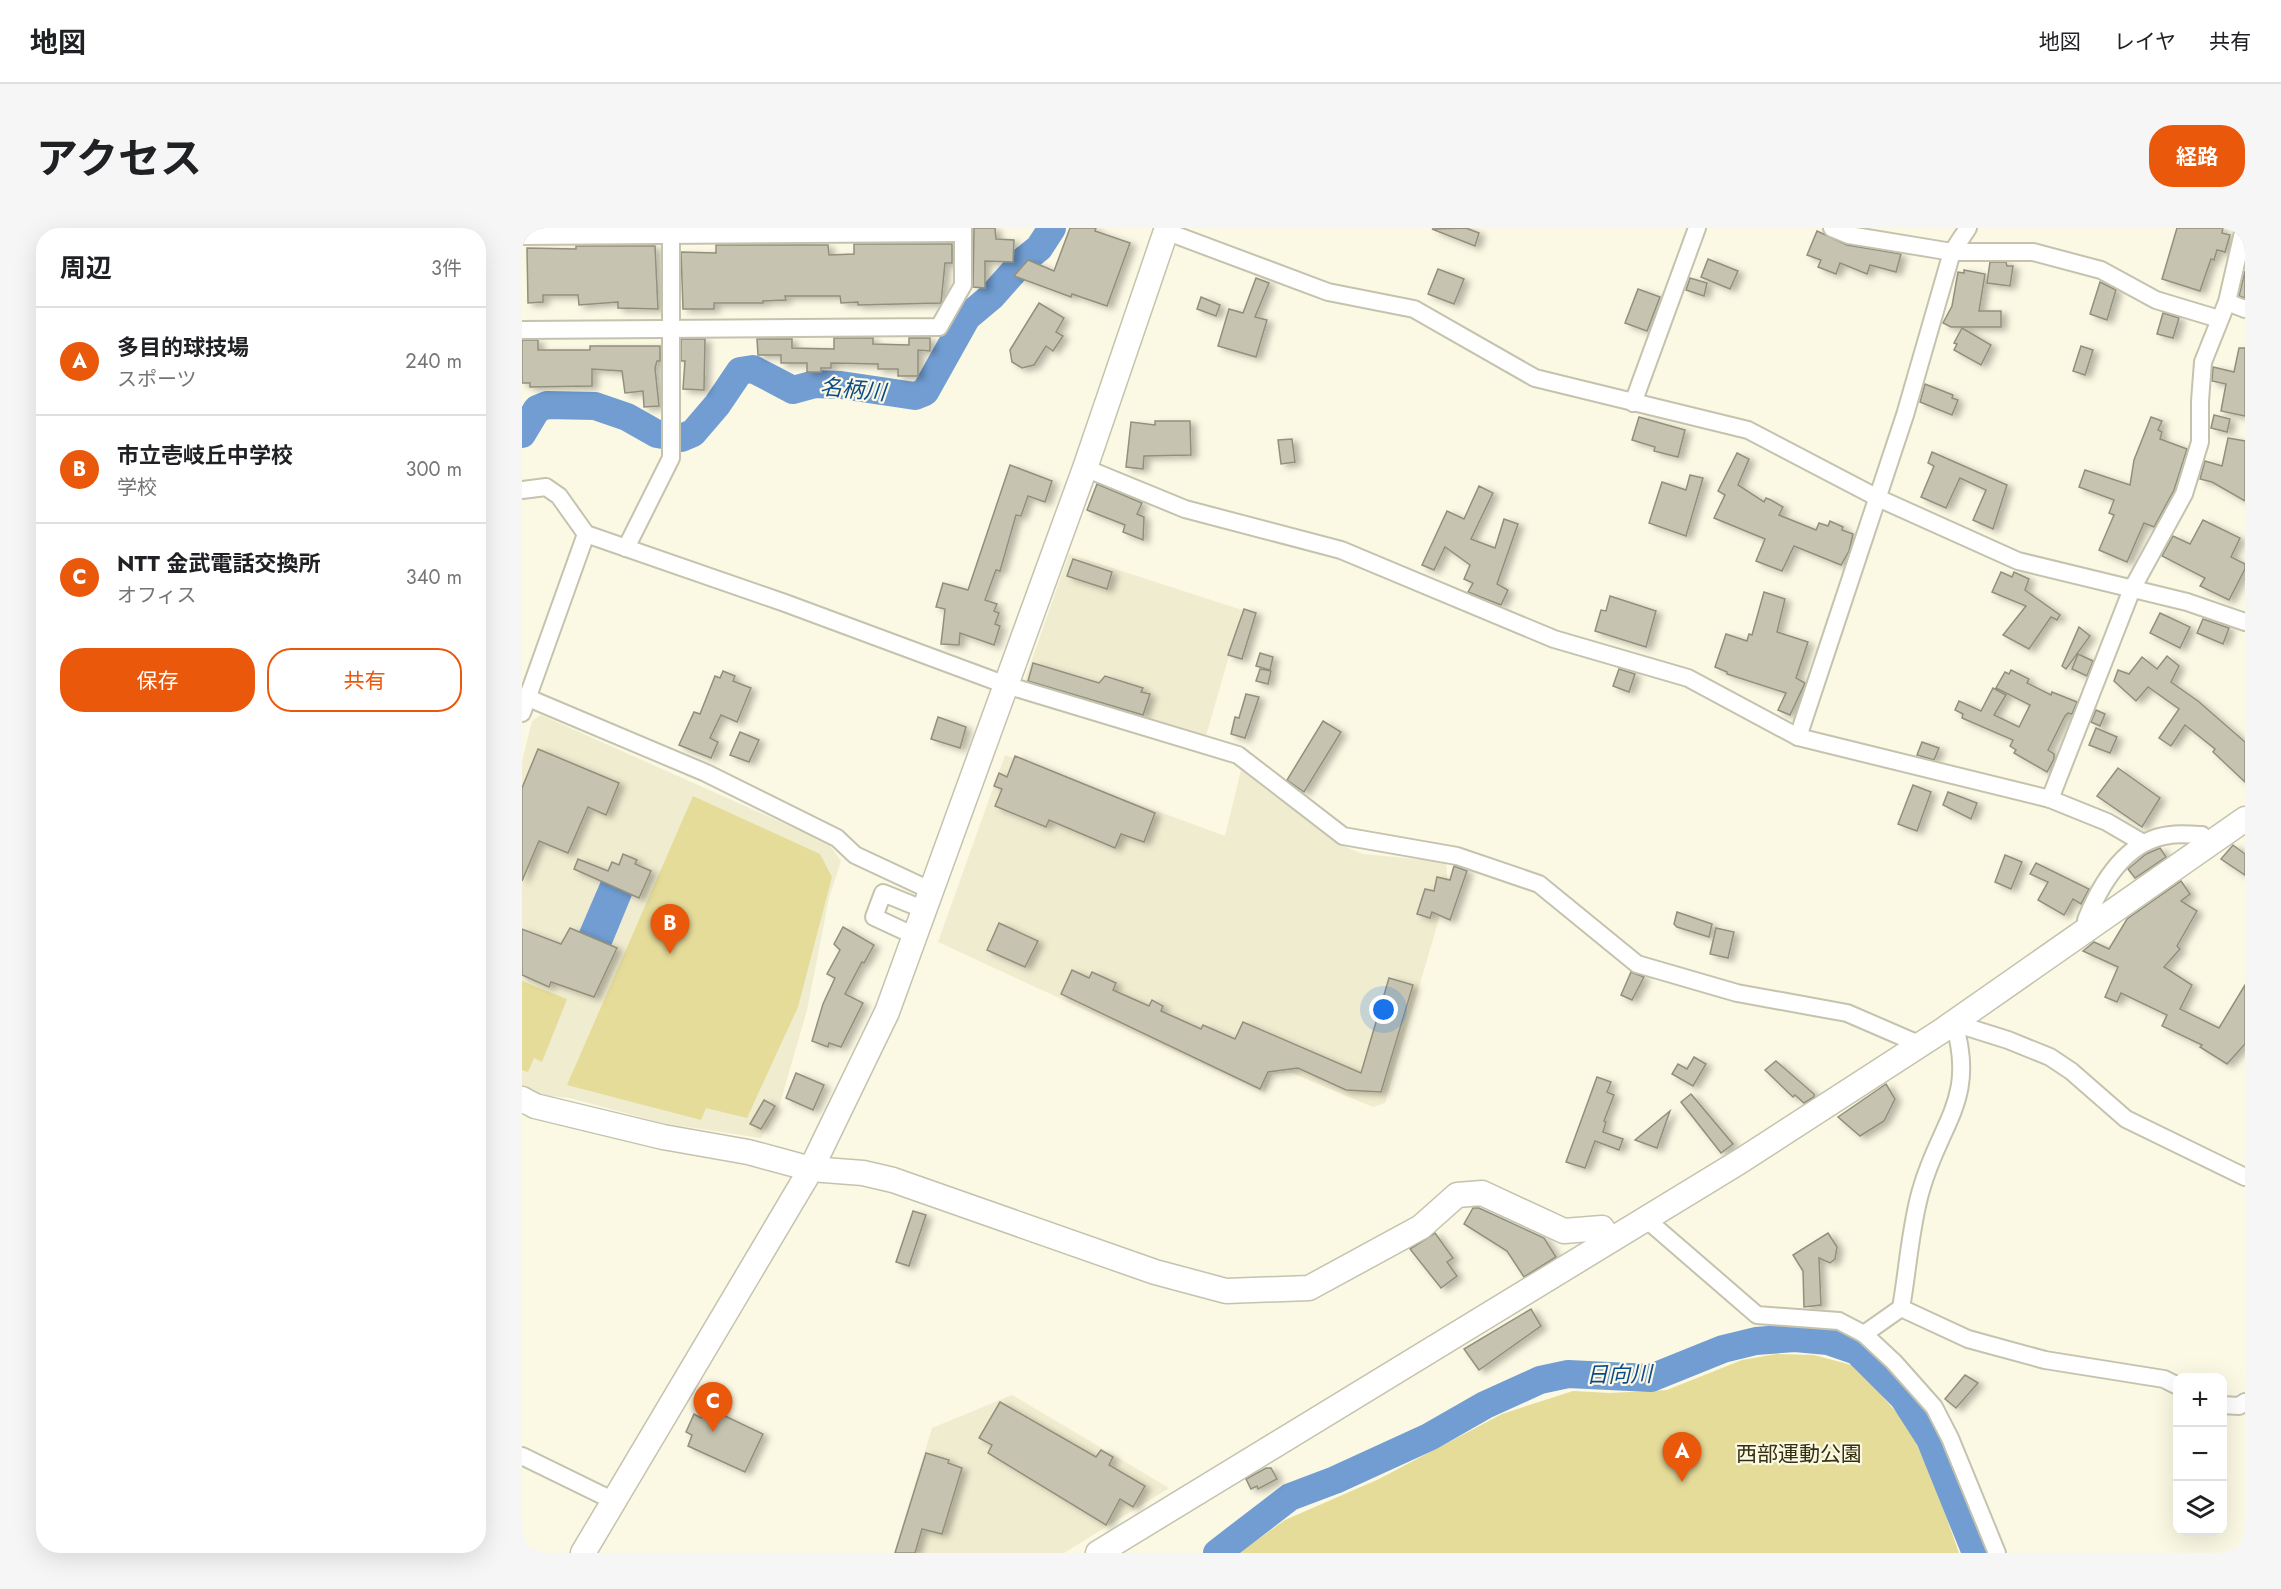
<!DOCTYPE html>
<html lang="ja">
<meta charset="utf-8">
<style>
body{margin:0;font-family:Jost,"Noto Sans JP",sans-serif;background:#f6f6f6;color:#202124}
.controls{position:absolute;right:18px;bottom:18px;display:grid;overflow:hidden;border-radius:12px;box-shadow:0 6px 24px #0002}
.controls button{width:54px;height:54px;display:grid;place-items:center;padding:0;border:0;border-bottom:2px solid #e0e0e0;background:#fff;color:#202124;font:30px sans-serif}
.you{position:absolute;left:862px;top:782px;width:21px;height:21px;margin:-15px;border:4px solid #fff;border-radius:50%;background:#1a73e8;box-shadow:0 0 0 9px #1a73e833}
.badge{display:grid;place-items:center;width:39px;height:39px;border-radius:50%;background:#ea580c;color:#fff;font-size:20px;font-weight:700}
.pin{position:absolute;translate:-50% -50px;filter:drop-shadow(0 2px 3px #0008)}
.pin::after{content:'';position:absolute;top:32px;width:21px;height:18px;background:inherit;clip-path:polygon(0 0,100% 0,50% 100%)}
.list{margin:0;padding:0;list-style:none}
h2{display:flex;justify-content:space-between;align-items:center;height:78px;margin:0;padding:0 24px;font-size:26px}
h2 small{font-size:20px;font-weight:400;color:#757577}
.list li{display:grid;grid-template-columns:39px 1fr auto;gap:18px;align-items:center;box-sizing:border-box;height:108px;padding:0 24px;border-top:2px solid #e0e0e0}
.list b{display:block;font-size:22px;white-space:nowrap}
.list p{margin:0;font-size:20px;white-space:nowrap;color:#757577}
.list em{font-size:20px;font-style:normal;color:#757577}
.actions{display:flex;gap:12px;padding:18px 24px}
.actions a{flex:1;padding:14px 0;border:2px solid #ea580c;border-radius:24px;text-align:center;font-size:21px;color:#ea580c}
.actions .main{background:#ea580c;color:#fff}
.icon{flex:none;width:33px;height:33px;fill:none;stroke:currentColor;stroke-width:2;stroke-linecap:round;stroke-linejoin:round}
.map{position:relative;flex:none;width:1723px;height:1325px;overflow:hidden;border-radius:24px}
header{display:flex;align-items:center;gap:36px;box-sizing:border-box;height:84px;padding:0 30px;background:#fff;border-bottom:2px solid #e0e0e0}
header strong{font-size:28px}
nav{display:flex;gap:33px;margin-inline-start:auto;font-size:21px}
.intro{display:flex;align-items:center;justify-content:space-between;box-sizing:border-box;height:144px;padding:0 36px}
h1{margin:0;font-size:42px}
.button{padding:15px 27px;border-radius:24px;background:#ea580c;color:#fff;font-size:21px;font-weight:700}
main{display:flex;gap:36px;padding:0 36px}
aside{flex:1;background:#fff;border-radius:24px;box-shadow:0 6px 24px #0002}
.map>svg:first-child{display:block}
</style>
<header>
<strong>地図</strong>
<nav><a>地図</a><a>レイヤ</a><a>共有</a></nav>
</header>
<div class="intro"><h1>アクセス</h1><a class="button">経路</a></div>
<main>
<aside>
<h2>周辺<small>3件</small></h2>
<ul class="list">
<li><span class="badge">A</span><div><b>多目的球技場</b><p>スポーツ</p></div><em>240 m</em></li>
<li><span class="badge">B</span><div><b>市立壱岐丘中学校</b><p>学校</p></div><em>300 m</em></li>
<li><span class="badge">C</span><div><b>NTT 金武電話交換所</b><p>オフィス</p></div><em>340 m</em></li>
</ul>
<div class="actions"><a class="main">保存</a><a>共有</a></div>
</aside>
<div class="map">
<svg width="1723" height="1325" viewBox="0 0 1723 1325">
<defs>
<filter id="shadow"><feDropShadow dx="5.5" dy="3" stdDeviation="3" flood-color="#0004"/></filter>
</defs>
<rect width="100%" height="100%" fill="#fbf8e3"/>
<g fill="#f0ecd0">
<path d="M547 326 720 382 684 508 502 454Z"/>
<path d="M19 487 306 615 319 633 307 670 285 782 257 879 239 910 140 895 48 870 9 866 0 861V534L10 493Z"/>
<path d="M483 527 703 608 719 542 816 616 841 626 924 634 926 660 863 875 851 879 770 845 750 846 743 865 416 714Z"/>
<path d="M490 1167 647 1260 542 1325H372L410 1200Z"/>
</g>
<g fill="#e5dc9a">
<path d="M171 568 298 626 310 649 276 779 225 890 184 880 179 892 45 857Z"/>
<path d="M0 753 45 771 20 834 12 830 6 844 0 842Z"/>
<path d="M1254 1126 1292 1127 1333 1138 1355 1162 1387 1199 1413 1257 1437 1325H717L763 1292 857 1251 980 1186 1051 1163 1088 1165 1145 1162 1220 1132Z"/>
</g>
<path fill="#719dd2" d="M79 653 110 667 89 718 57 704Z"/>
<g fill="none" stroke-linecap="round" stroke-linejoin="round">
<g stroke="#719dd2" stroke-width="28">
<path d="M0 206 15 181 25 177 73 178 105 189 135 206 159 210 171 205 195 177 218 143 231 141 271 162 293 156 319 157 393 168 403 164 445 89 470 68 502 32 517 20 530 0"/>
<path d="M695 1325 768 1269 813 1252 907 1209 963 1177 1018 1152 1046 1146 1129 1150 1201 1121 1234 1113 1273 1110 1306 1113 1335 1123 1381 1169 1408 1211 1454 1325"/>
</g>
</g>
<g fill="#c6c4b0" stroke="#92907d" stroke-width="1.5" filter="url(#shadow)">
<path d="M452 0H473L474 11 492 12 491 34 463 33V60L451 59Z"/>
<path d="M548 0H574L573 3 608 15 585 78 550 66 549 69 492 48 506 32 532 43Z"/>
<path d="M944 0 957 5 953 18 910 1Z"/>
<path d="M1655 0H1701L1700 5 1708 7 1703 24 1695 22 1692 32 1689 31 1678 63 1640 51Z"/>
<path d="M1295 3 1325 17 1379 26 1374 44 1348 37 1345 46 1318 35 1314 46 1296 39 1299 32 1285 27Z"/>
<path d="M332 16H430V35H423L419 75 336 77V74L319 75 318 68H263L264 72 241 73V75H192V81H161L159 24 194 25V17H306L307 27 332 26Z"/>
<path d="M54 18H133L136 81 96 80V74L57 77 56 67H21V74L6 75 5 20 54 21Z"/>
<path d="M1186 31 1216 43 1208 61 1179 49Z"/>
<path d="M1468 34H1484L1485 38H1491L1488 58 1465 55Z"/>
<path d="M916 41 942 51 932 76 906 66Z"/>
<path d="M1442 42 1463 46 1457 83H1479V99H1429L1421 95 1430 78 1436 44 1442 45Z"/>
<path d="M1723 43V70L1717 68Z"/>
<path d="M734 50 747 55 733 89 745 92 734 129 696 118 707 81 721 85Z"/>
<path d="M1168 50 1185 55 1182 68 1164 62Z"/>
<path d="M1578 54 1594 62 1585 92 1568 86Z"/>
<path d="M1116 61 1138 69 1125 103 1103 95Z"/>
<path d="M679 69 698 77 694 88 675 81Z"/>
<path d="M517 75 542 90 534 104 541 108 531 123 524 118 512 137 500 140 490 134 488 122Z"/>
<path d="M1641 85 1657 90 1651 110 1635 106Z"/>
<path d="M1440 100 1469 117 1459 137 1432 122 1435 116 1432 115Z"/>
<path d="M312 110H351V116L387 117V110H408V123L396 122V148H376V141H356V136L309 135V140H299V144H285V135H259V127H236L235 111H270V120L312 121Z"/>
<path d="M159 111H183L182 162 161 161 163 133H159Z"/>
<path d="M0 112H16V122H68V118H138V133H135L133 140 137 178 122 179 121 163 103 165 100 143 70 141V158L8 159V155H0Z"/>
<path d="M1559 118 1571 122 1563 147 1551 143Z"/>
<path d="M1717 120H1723V188L1699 183 1704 156 1690 153 1691 139 1712 144Z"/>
<path d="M1403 156 1431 167 1430 170 1436 172 1430 187 1398 174Z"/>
<path d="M1692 187 1708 191 1705 204 1689 200Z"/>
<path d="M1117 189 1163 202 1156 229 1132 223 1133 219 1110 212Z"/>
<path d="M1629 189 1640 193 1636 202 1640 204 1638 211 1665 221 1652 262 1632 299 1622 295 1605 334 1577 322 1592 287 1587 285 1592 272 1557 259 1563 242 1608 257 1612 232Z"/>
<path d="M633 193H668L669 227 622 228 621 241 604 239 609 194 633 197Z"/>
<path d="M1706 210 1723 213V273L1690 254 1678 251 1683 233 1700 238Z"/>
<path d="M770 211 773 234 759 236 756 212Z"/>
<path d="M1410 224 1485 257 1471 301 1451 292 1464 262 1438 250 1424 280 1399 269 1412 238 1406 235Z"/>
<path d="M1215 225 1227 231 1216 257 1242 274 1244 270 1249 272 1261 279 1257 287 1294 302 1297 295 1306 298 1308 293 1321 299 1320 302 1331 306 1327 323 1319 337 1272 318 1260 343 1234 333 1243 311 1192 290 1203 267 1196 263Z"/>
<path d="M488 237 530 253 523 274 506 268 499 288 494 287 478 343 474 342 463 372 475 376 472 383 477 385 473 396 478 398 472 417 438 405 437 417 419 416 423 381 414 379 421 355 446 362Z"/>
<path d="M1168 247 1181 250 1164 308 1127 295 1140 254 1164 262Z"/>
<path d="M575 256 620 275 615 286 622 289 621 312 601 304 603 297 565 282Z"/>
<path d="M957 258 971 265 949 311 973 320 982 291 996 296 975 356 986 362 979 377 946 364 951 355 942 351 948 337 923 319 912 342 900 337 925 283 942 291Z"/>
<path d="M1681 292 1718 310 1709 329 1723 336V341L1707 372 1678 358 1683 350 1640 328 1651 308 1668 316Z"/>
<path d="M551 331 590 344 585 361 545 348Z"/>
<path d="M1479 344 1490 349 1492 344 1507 351 1503 362 1538 387 1535 392 1529 389 1507 421 1481 407 1504 378 1470 364Z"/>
<path d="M1242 364 1263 371 1255 404 1286 414 1274 450 1283 455 1268 487 1256 482 1264 465 1205 446V444L1193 439 1204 406 1225 413 1227 406 1230 407Z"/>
<path d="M1088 368 1134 383 1124 419 1073 403 1079 382 1084 383Z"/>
<path d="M722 381 734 385 720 431 706 427Z"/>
<path d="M1638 385 1668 399 1658 420 1628 405Z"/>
<path d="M1681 391 1707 400 1701 416 1675 405Z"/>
<path d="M1557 399 1568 408 1544 441 1540 438Z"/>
<path d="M738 425 751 429 748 442 734 438Z"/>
<path d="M1556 426 1571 433 1565 448 1550 441Z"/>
<path d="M1645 428 1657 438 1649 454 1676 473 1723 514V554L1691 524 1693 521 1663 497 1649 518 1637 510 1657 481 1626 459 1614 473 1592 453 1596 442 1607 446 1620 429 1635 441Z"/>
<path d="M511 435 577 455 583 448 621 460 619 464 628 466 621 487 506 453Z"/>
<path d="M738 441 749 443 746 456 734 453Z"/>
<path d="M1097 441 1113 446 1107 464 1091 458Z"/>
<path d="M1489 442 1507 451 1505 455 1529 467 1530 464 1555 474 1550 486 1546 485 1543 488 1526 522 1532 526V531L1525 544 1492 525 1494 522 1488 518 1491 512 1440 490 1441 486 1433 482 1437 473 1459 483 1471 460 1484 467 1472 487 1497 499 1508 477 1474 460 1483 444 1487 446Z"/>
<path d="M201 443 213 448 211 453 229 460 215 494 199 487 188 510 196 514 189 530 157 517 172 484 178 486 193 448 198 450Z"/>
<path d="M724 466 737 469 723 510 709 506 713 489 717 490Z"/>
<path d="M1574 482 1583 486 1578 498 1569 494Z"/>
<path d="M416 489 444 499 438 520 409 511Z"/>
<path d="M801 493 819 504 782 564 765 552Z"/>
<path d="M1574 500 1595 509 1588 525 1567 517Z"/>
<path d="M218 504 237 512 227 534 208 527Z"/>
<path d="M1400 514 1417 520 1412 532 1395 527Z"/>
<path d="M16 521 97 555 84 587 66 579 46 625 17 613 0 653V560Z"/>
<path d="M493 528 633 585 622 614 599 606 593 620 527 592 524 599 473 578 480 561 472 558 477 545 485 549Z"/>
<path d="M1596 540 1638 570 1620 599 1575 568Z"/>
<path d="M1391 557 1409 564 1395 603 1376 596Z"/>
<path d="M1426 564 1455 575 1449 591 1421 577Z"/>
<path d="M1711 617 1723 626V647L1699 631Z"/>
<path d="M1638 620 1644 629 1613 650 1606 641 1624 626Z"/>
<path d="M101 626 115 632 113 636 129 643 117 670 52 641 56 631 86 643 90 634 97 637Z"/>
<path d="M1483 627 1500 634 1489 661 1473 654Z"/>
<path d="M1514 635 1567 661 1559 676 1551 671 1542 687 1516 672 1526 654 1508 646Z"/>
<path d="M932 638 945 643 928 692 910 684 908 690 895 686 903 661 912 663 915 649 928 652Z"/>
<path d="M1659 653 1668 666 1659 673 1675 683 1655 718 1658 721 1642 739 1670 757 1658 781 1697 800 1723 757V816L1705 836 1678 819 1680 817 1640 798 1645 787 1599 765 1595 774 1583 769 1596 739 1561 723 1572 714 1587 721 1605 691Z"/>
<path d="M1155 684 1190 696 1187 709 1155 699 1152 696Z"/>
<path d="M477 695 516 713 503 739 465 722Z"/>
<path d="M321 699 352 717 342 735 340 734 323 766 341 775 319 819 307 815 306 819 290 813 301 776 313 750 305 746 318 722 312 716Z"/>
<path d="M48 700 95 720 72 769 29 754 27 759 0 747V701L39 716Z"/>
<path d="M1194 700 1212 704 1206 730 1188 726Z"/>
<path d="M550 742 567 750 570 744 594 755 591 762 627 778 630 772 641 778 639 783 679 801 681 797 713 811 721 794 839 845 867 750 891 757 859 864 824 862 776 840 746 844 738 861 539 766Z"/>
<path d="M1109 744 1122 749 1110 772 1099 767Z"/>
<path d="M1172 829 1184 836 1171 858 1150 846 1156 836 1165 841Z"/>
<path d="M1254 833 1292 866V869L1282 875 1273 867 1271 869 1243 842Z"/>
<path d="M274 845 302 857 291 882 264 870Z"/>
<path d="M1075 849 1089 854 1085 864 1092 867 1082 893 1084 894 1081 904 1101 911 1097 922 1073 913 1063 940 1044 934Z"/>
<path d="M1364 856 1373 871 1362 893 1338 908 1316 889Z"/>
<path d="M1169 866 1211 916 1199 925 1159 874Z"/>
<path d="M242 872 253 878 239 901 228 896Z"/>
<path d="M1148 883 1135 920 1113 912Z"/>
<path d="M951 980H957L1022 1010 1034 1029 1002 1049 985 1023 942 996Z"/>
<path d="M391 983 404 987 387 1038 374 1034Z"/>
<path d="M913 1005 931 1030 925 1034 935 1048 919 1060 888 1021Z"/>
<path d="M1306 1005 1315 1019 1313 1031 1308 1035 1297 1030 1299 1077 1282 1079 1281 1043 1271 1027Z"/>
<path d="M1009 1081 1019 1098 957 1142 942 1121Z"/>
<path d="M1443 1147 1456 1155 1434 1180 1423 1171Z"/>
<path d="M478 1174 574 1229 579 1222 591 1229 587 1237 623 1258 611 1279 598 1271 584 1297 466 1225 470 1217 457 1210Z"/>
<path d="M184 1179 241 1206 223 1244 166 1218 170 1207 164 1204 172 1186 179 1190Z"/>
<path d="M404 1225 427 1232 426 1235 440 1240 420 1306 400 1301 393 1325H373Z"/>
<path d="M744 1240H749L755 1251 736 1261 735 1258 729 1261 724 1251Z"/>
</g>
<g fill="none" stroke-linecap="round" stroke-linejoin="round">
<g stroke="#c5c2ae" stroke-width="20">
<g id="street">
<path d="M1310 0 1327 7 1430 24H1511L1579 42 1634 72 1697 91"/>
<path d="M643 3 806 64 892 81 1013 150 1226 202 1356 270 1496 333 1665 374 1723 394"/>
<path d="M0 8 441 5"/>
<path d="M1705 74 1723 81"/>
<path d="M0 102 417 99 441 57V0"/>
<path d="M1111 175 1175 0"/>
<path d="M563 240 663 281 819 322 1032 411 1166 450 1276 509 1528 571 1585 594 1621 615"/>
<path d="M0 262 24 259 37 268 64 306 263 375 484 457 716 527 821 608 935 628 1017 656 1115 736 1215 765 1325 785 1399 817"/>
<path d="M104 320 149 230V0"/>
<path d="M4 469 184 545 315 610 333 627 410 663"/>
<path d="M0 485 64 306"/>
<path d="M1276 509 1383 187 1430 24 1446 0"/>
<path d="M1528 571 1610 361 1662 266 1678 214V173L1681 134 1705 74 1722 0"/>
<path d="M1567 699 1564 692C1579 655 1604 612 1648 607 1658 605 1670 607 1680 607L1687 615"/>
<path d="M393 708 352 689 361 665 403 682"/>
<path d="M1432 795 1486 812 1528 829 1549 843 1604 891 1723 949"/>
<path d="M1124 991 1235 1087 1317 1093 1342 1106 1372 1134 1412 1179 1428 1210 1475 1325"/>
<path d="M1379 1080 1446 1111 1523 1132 1642 1151 1656 1158"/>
<path d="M1342 1106 1379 1080C1386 1041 1388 1000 1399 962 1418 894 1455 872 1432 795"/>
<path d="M1700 1177 1717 1178 1723 1174"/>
<path d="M0 1228 92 1273"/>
</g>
</g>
<g stroke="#c5c2ae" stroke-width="27">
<g id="secondary">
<path d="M0 871 13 878 141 909 226 924 289 941 341 945 371 952 633 1044 704 1063 787 1060 899 999 935 967 960 965 1042 1003 1080 1000 1088 1012"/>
<path d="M61 1325 289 941 365 784 563 240 645 0"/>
<path d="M576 1325 1217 934 1421 802 1723 591"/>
</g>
</g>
<use href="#street" stroke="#fff" stroke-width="16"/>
<use href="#secondary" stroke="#fff" stroke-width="24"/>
</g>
<g text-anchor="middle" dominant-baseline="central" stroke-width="4.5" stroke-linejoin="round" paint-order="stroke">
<g font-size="21" fill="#342f0f" stroke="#fbf8e3">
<text x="1277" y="1226">西部運動公園</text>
</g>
<g font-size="22" font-style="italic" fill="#0a4b8b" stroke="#fbf8e3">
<text transform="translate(331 161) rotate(5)">名柄川</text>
<text transform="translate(1097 1146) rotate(-1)">日向川</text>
</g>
</g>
</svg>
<div class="controls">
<button>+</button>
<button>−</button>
<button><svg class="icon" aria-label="layers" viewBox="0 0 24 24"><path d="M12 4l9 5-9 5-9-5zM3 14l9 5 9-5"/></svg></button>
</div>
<div class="you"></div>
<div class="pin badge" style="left:1160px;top:1254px">A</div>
<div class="pin badge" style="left:148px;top:726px">B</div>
<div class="pin badge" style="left:191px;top:1204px">C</div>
</div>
</main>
